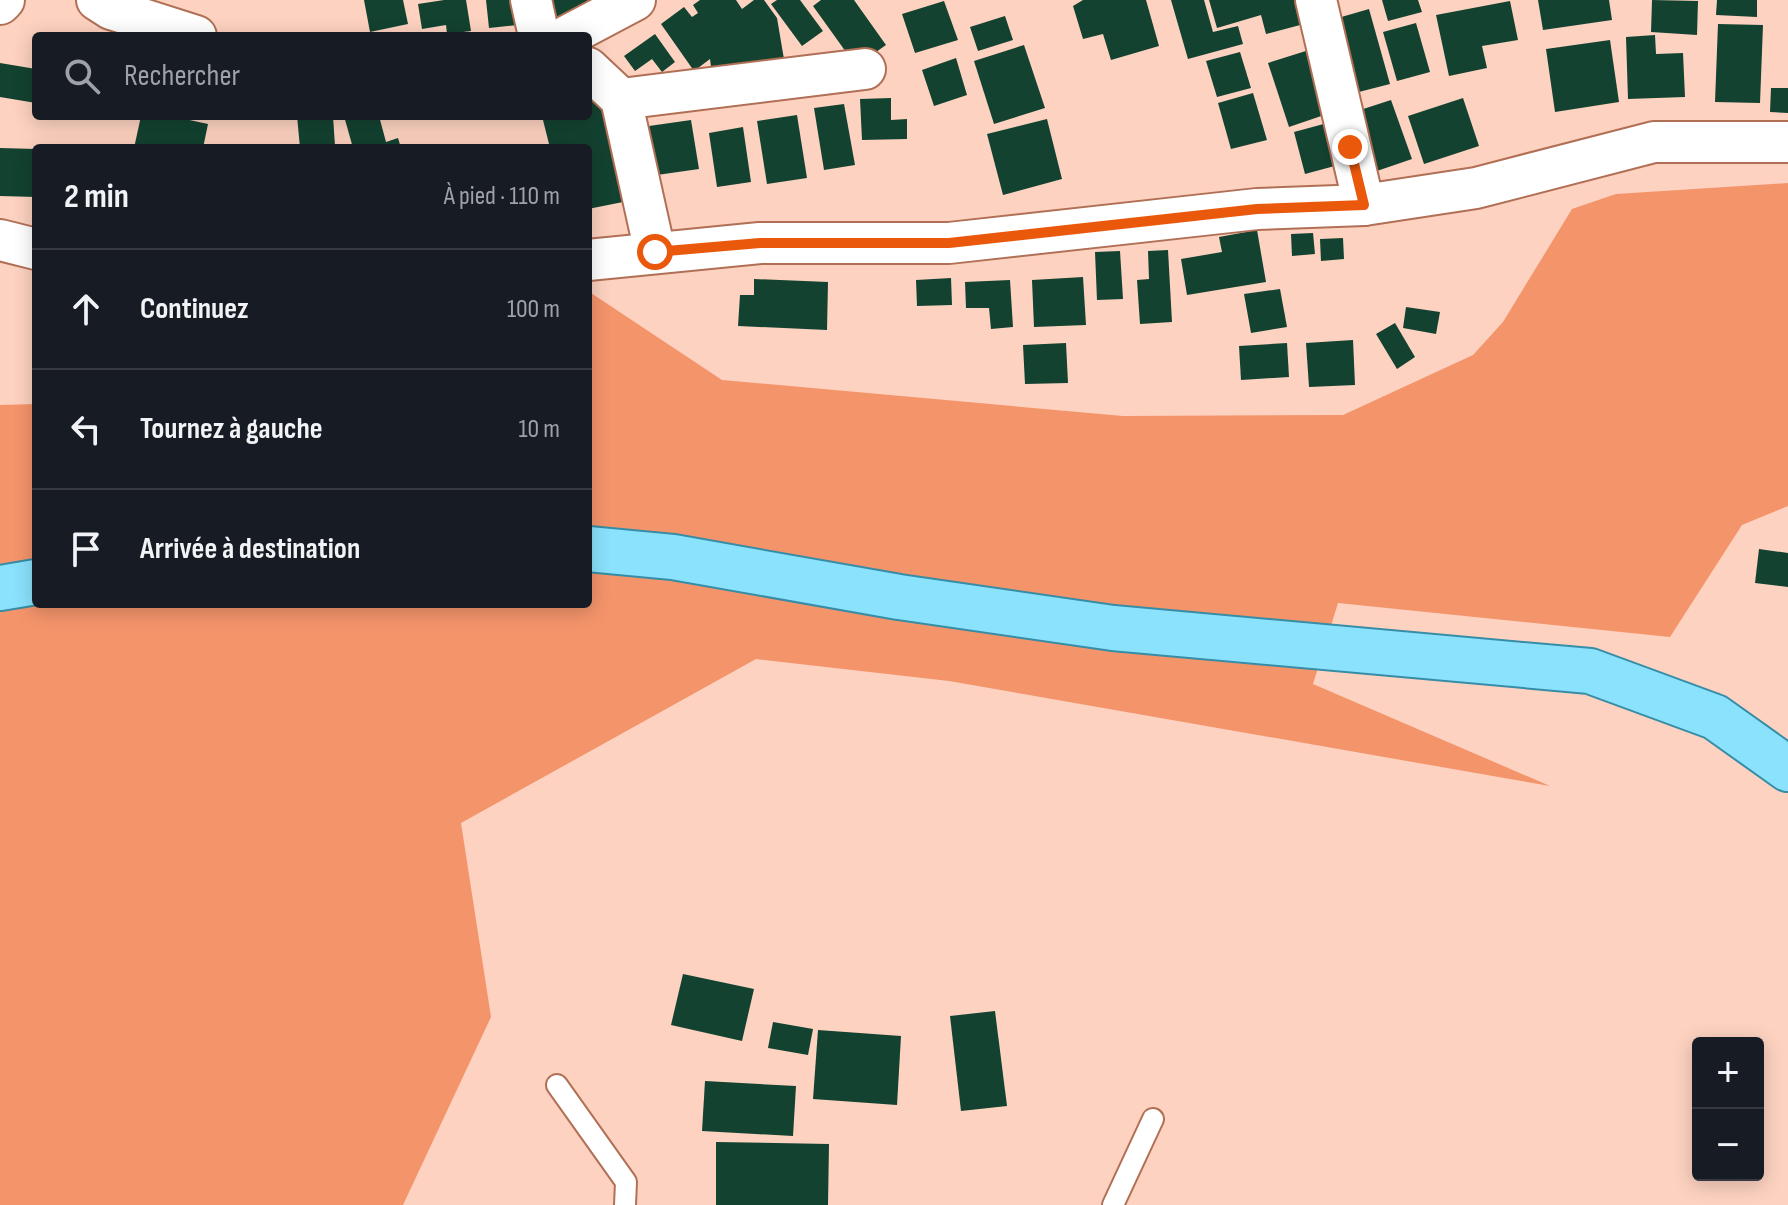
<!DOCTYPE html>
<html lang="fr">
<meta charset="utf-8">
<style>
body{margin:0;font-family:"Sofia Sans Condensed",sans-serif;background:#20242c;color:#f1f3f6}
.controls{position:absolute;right:24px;bottom:24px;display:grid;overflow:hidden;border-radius:8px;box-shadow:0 4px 20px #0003}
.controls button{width:72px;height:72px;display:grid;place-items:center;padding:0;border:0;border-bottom:2px solid #363941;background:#171b24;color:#f1f3f6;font:40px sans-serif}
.stop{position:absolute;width:24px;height:24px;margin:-18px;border:6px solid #ea580c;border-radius:50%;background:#fff}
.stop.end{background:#ea580c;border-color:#fff;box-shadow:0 2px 8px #0008}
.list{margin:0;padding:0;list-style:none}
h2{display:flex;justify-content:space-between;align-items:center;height:104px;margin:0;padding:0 32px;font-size:34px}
h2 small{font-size:26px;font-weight:400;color:#9ea1a6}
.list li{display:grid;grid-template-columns:52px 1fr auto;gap:24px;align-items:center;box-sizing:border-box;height:120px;padding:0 32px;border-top:2px solid #363941}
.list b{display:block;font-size:30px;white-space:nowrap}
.list em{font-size:26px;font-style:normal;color:#9ea1a6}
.icon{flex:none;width:44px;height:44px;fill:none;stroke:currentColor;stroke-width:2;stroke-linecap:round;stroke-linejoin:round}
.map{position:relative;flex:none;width:1788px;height:1205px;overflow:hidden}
.search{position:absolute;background:#171b24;box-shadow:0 4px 20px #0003;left:32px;top:32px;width:560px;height:88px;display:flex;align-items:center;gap:20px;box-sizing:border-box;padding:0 28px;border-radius:8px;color:#9ea1a6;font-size:30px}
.panel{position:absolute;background:#171b24;box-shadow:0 4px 20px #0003;left:32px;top:144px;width:560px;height:464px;border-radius:8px}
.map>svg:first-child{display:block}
</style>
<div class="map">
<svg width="1788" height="1205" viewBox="0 0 1788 1205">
<rect width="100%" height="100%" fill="#fdd2c0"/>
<path fill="#f4946b" d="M1788 183V506L1742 525 1670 637 1338 603 1313 684 1550 786 949 681 756 659 461 823 491 1017 403 1205H0V405L36 404V604H588V291L722 380 1123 416 1343 415 1473 355 1503 322 1572 209 1616 194Z"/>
<g fill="#134230">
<path d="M364 0H403L408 24 370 32Z"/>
<path d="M444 0H466L471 31 447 34 446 25 422 29 418 4Z"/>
<path d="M486 0H525L527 24 489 28Z"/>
<path d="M542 0H598L555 24Z"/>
<path d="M700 0H736L742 9 754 0H764L777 18 786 71 713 82 710 59 694 71 661 24 684 7 692 17 698 13 693 5Z"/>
<path d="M777 0H800L823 31 802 46 771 4Z"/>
<path d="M821 0H854L886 45 856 66 813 6Z"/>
<path d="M1083 0H1146L1159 46 1111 60 1103 34 1083 39 1073 6Z"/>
<path d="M1171 0H1204L1213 32 1238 26 1243 44 1188 59Z"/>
<path d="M1209 0H1297L1304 24 1266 34 1261 15 1217 28Z"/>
<path d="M1382 0H1418L1422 12 1388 21Z"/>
<path d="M1538 0H1609L1612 20 1543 30Z"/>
<path d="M1652 0 1698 1 1697 35 1651 32Z"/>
<path d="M1717 0H1757V17L1716 15Z"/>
<path d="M944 1 958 40 915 53 902 14Z"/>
<path d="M1510 1 1518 40 1482 46 1487 68 1449 76 1436 15Z"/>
<path d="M1369 9 1390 84 1351 94 1331 20Z"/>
<path d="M1005 16 1013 40 978 51 970 27Z"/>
<path d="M1416 23 1430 72 1397 81 1383 32Z"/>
<path d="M1718 24 1763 25 1760 103 1715 102Z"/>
<path d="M655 34 675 62 662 72 652 59 635 71 624 56Z"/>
<path d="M1655 35 1656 54 1683 53 1685 97 1628 99 1626 37Z"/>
<path d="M1610 40 1619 102 1555 112 1546 49Z"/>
<path d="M1024 45 1045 108 994 124 974 61Z"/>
<path d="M1309 50 1330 113 1289 127 1268 63Z"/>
<path d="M1240 52 1251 88 1217 97 1206 61Z"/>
<path d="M956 58 967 95 934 106 922 70Z"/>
<path d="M0 63 36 69V103L0 97Z"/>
<path d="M1771 88H1788V113L1770 112Z"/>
<path d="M1253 93 1267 140 1231 149 1218 103Z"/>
<path d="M605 97 628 201 588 209V148H550L542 116H588V101Z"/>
<path d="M891 98V120L907 119V139L862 140 860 99Z"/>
<path d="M1463 98 1479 146 1424 164 1408 116Z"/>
<path d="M1391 100 1412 159 1374 172 1354 112Z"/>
<path d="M844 104 855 165 824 170 814 108Z"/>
<path d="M797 115 807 178 767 184 757 121Z"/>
<path d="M141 116H171L208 124 203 148H134Z"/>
<path d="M297 116H333L335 146 300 148Z"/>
<path d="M344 116H379L386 142 398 138 401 148H353Z"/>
<path d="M1047 119 1062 179 1003 195 987 134Z"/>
<path d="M691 120 699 169 643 177 635 128Z"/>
<path d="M1331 122 1342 164 1305 174 1294 132Z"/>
<path d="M743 127 751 182 717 187 709 133Z"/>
<path d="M0 148 36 149V197L0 196Z"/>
<path d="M1257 230 1266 282 1187 295 1181 259 1222 252 1219 237Z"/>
<path d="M1313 233 1315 254 1292 256 1291 234Z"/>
<path d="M1343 238 1344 259 1321 261 1320 239Z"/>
<path d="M1168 250 1172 322 1140 324 1137 280 1149 279 1148 251Z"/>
<path d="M1120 251 1123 299 1097 300 1095 252Z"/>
<path d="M1083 277 1086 325 1034 327 1032 280Z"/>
<path d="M951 278 952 305 917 306 916 280Z"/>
<path d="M754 279 828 282 827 330 738 326 740 295H754Z"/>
<path d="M1010 280 1013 327 991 329 989 308H966L965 282Z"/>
<path d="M1280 289 1287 327 1251 333 1244 294Z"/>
<path d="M1406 307 1440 312 1436 334 1403 328Z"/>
<path d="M1395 323 1415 357 1397 369 1376 334Z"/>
<path d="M1353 340 1355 385 1309 387 1306 343Z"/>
<path d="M1066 343 1068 383 1025 384 1023 345Z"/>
<path d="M1287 343 1289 377 1241 380 1239 346Z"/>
<path d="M1759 549 1788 553V587L1755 583Z"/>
<path d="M683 974 754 989 742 1041 671 1025Z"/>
<path d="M995 1011 1007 1106 961 1111 950 1016Z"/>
<path d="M773 1022 813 1029 808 1055 768 1048Z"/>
<path d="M818 1030 901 1036 897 1105 813 1099Z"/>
<path d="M705 1081 796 1086 793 1136 702 1131Z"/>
<path d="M716 1142 829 1144 828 1205H716Z"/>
</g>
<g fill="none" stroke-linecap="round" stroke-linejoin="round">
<g stroke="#b17055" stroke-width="24">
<g id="service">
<path d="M557 1085 626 1182 625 1205"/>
<path d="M1113 1205 1153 1119"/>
</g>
</g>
<g stroke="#b17055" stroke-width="44">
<g id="minor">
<path d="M97 0 111 9 196 36"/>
<path d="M531 0 539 36"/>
<path d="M1316 0 1364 205"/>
<path d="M0 4 4 0"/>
<path d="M567 36 635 0"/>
<path d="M588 68 621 99 655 252"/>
<path d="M621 99 865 69"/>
<path d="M0 240 36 249"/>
<path d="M588 260 760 243H949L1257 209 1364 205 1476 188 1654 142H1788"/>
</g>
</g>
<g stroke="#378da6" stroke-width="48">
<g id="primary">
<path d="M588 549 673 557 899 597 1113 628 1590 671 1715 717 1788 769"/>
<path d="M0 588 36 582"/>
</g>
</g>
<use href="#service" stroke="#fff" stroke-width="20"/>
<use href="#minor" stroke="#fff" stroke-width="40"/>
<use href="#primary" stroke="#8be2fd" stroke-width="44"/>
</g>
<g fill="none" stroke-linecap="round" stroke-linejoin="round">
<path stroke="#ea580c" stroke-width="10" d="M655 252 760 243H949L1257 209 1364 205 1350 147"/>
</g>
</svg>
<div class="controls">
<button>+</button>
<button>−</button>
</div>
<div class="stop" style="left:655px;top:252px"></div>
<div class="stop end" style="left:1350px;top:147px"></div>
<div class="search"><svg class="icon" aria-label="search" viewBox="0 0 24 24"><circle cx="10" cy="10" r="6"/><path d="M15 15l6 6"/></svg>Rechercher</div>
<section class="panel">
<h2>2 min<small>À pied · 110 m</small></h2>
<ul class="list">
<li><svg class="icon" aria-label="ahead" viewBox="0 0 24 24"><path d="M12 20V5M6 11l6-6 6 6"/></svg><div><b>Continuez</b></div><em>100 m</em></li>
<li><svg class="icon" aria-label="left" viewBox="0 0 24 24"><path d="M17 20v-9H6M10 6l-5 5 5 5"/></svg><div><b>Tournez à gauche</b></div><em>10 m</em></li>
<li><svg class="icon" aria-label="arrive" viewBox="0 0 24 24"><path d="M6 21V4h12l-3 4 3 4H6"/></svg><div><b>Arrivée à destination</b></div></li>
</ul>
</section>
</div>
